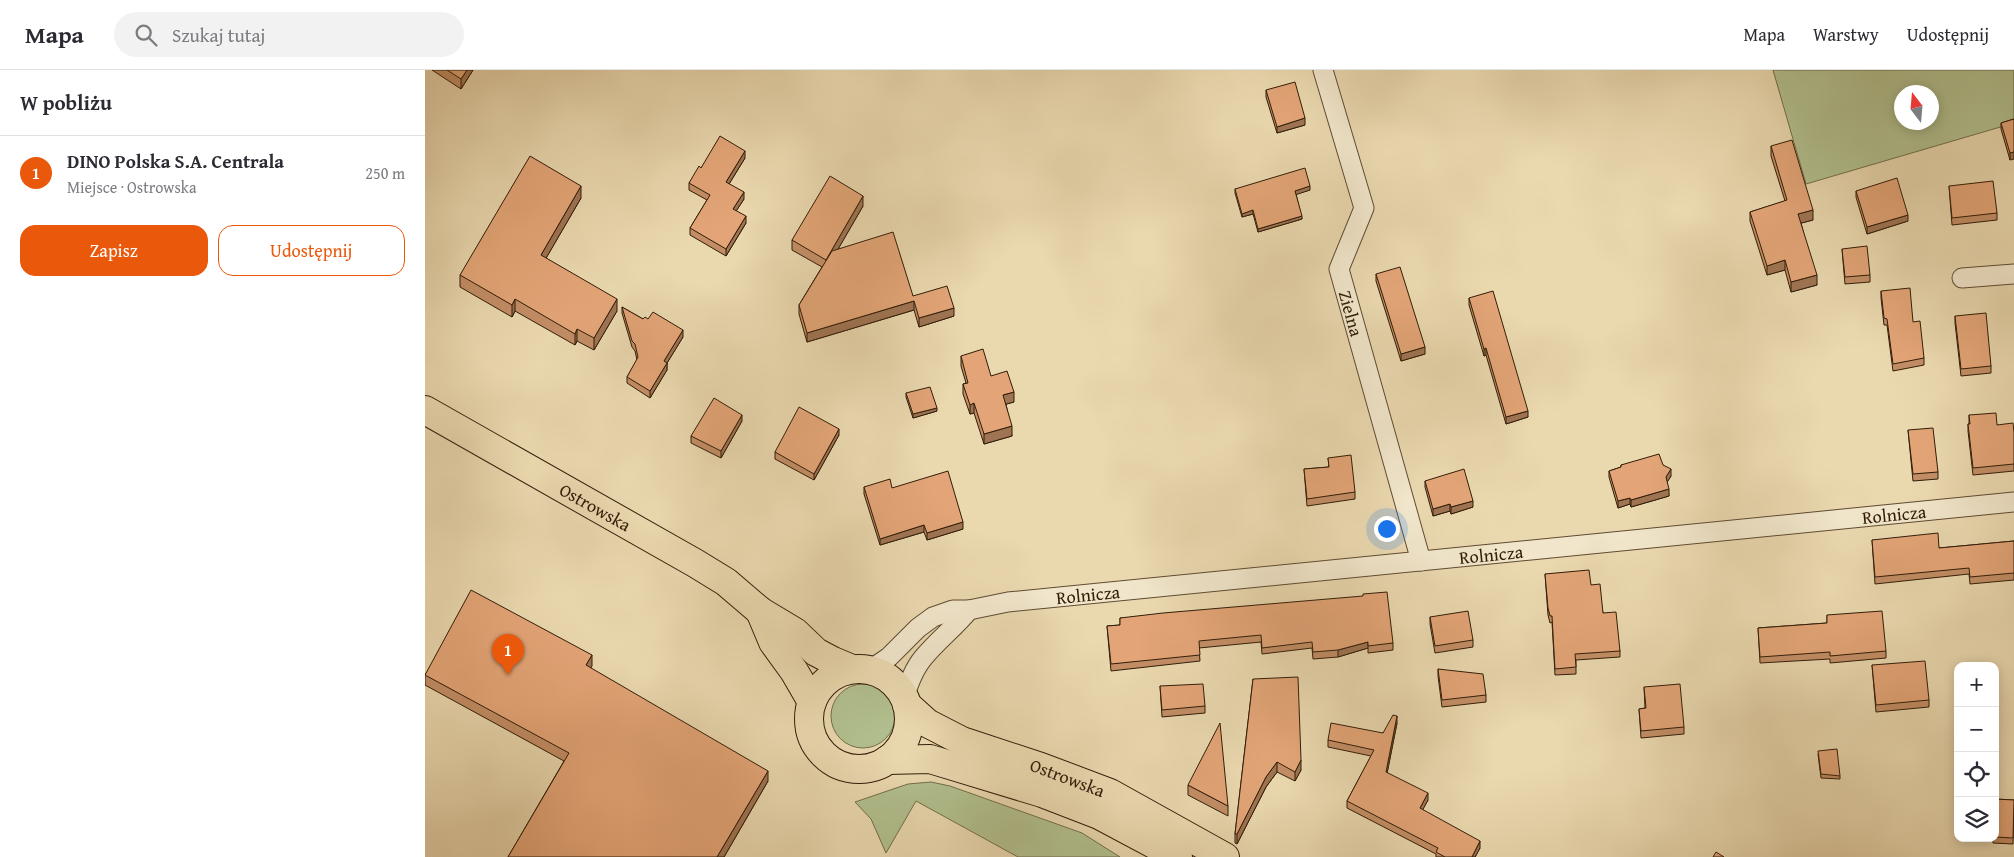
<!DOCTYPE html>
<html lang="pl">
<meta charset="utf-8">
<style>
body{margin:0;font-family:"Gentium Book Plus",serif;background:#f2f2f3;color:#2b2b33}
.controls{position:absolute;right:15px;bottom:15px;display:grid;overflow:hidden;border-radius:10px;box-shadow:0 2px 12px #0003}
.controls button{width:45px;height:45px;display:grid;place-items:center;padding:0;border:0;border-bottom:1px solid #e1e1e2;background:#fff;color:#2b2b33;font:25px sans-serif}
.compass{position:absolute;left:1469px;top:15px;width:45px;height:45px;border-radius:50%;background:#fff;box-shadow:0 2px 12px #0003;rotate:344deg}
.you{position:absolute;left:961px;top:458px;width:18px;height:18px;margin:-12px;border:4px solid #fff;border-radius:50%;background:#1a73e8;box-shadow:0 0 0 8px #1a73e833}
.badge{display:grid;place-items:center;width:32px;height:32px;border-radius:50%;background:#ea580c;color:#fff;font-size:16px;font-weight:700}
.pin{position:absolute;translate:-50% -41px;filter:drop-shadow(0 1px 2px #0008)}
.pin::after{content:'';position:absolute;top:26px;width:18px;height:15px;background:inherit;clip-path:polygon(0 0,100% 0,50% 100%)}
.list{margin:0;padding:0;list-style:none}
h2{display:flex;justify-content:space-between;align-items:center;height:65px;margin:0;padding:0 20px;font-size:21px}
h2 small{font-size:16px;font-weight:400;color:#7c7c81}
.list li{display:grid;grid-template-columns:32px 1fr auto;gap:15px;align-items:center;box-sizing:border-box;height:75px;padding:0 20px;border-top:1px solid #e1e1e2}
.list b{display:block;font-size:19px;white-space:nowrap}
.list p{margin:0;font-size:16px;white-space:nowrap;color:#7c7c81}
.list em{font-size:16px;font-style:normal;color:#7c7c81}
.actions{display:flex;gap:10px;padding:15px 20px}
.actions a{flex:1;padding:11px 0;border:1px solid #ea580c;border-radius:15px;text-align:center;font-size:18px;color:#ea580c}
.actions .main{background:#ea580c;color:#fff}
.icon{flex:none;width:28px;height:28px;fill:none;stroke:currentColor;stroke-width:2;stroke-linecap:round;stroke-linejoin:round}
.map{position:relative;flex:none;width:1589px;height:787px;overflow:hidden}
header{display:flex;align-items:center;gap:30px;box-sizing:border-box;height:70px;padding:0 25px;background:#fff;border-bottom:1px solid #e1e1e2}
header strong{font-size:24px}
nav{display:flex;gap:28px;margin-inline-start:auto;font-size:18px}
.search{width:350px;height:45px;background:#f2f2f3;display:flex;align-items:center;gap:12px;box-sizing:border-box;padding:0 18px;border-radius:28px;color:#7c7c81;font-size:19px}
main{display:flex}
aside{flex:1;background:#fff}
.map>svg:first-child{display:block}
</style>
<header>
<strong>Mapa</strong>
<div class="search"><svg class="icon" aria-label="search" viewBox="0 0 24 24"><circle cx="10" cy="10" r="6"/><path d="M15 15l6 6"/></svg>Szukaj tutaj</div>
<nav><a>Mapa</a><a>Warstwy</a><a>Udostępnij</a></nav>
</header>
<main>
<aside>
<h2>W pobliżu<small></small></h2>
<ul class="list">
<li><span class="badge">1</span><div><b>DINO Polska S.A. Centrala</b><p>Miejsce · Ostrowska</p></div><em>250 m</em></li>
</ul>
<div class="actions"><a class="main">Zapisz</a><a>Udostępnij</a></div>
</aside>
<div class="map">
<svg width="1589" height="787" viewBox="0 0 1589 787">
<rect width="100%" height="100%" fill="#ead8af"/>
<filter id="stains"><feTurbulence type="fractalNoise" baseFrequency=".004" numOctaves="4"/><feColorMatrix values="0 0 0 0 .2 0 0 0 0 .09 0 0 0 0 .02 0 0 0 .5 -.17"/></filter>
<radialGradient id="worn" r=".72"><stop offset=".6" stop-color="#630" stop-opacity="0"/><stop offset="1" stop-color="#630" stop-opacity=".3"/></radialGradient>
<g fill="#b2c08f" stroke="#726e4c" fill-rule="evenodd">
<path d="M1348 0H1589V53L1381 114ZM1476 22H1506V52H1476Z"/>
<circle cx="438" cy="646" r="32"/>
<path d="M506 712 525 716 657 763 695 787H593L491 731 461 783 446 749 430 732 483 714Z"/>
</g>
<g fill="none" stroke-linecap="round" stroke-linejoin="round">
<g stroke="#5f4b32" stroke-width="21">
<g id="street">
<path id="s1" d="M898 0 939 138 914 199 996 491"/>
<path d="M1537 208 1589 204"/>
<path id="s2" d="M445 600 464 587 493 558 508 547 528 540H544L583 532 1589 432"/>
<path d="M479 627C484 613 489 599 498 588 512 571 530 557 544 540"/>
</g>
</g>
<g stroke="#311c08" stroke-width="30">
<g id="primary">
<path id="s3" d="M0 340 270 493 301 512 335 541 370 562 391 582 408 591 427 599"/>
<path d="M335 541 348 572 369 601 387 632"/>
<circle cx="434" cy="649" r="50"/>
<path id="s4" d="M482 635 502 653 537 671 616 697 685 723 800 787"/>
<path d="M462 690 505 689 617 723 674 745 753 787"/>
</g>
</g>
<use href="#street" stroke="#f1e6cb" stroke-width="19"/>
<use href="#primary" stroke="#ead8af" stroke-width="28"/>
</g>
<g fill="#c38e66" stroke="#311c08">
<path d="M7 0H48L36 19Z"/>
<path d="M841 20 880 55 852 63 841 27Z"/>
<path d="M1589 49 1585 90 1576 59V53Z"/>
<path d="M1346 76 1388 150 1376 153 1392 215 1366 222 1360 200 1342 205 1325 151V142L1360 131 1346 86Z"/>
<path d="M320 88 304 114 319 129 311 141 321 153 301 186 265 165V158L282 130 264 120V113L276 98Z"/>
<path d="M1524 116 1572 143V150L1527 155Z"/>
<path d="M810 119 885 120 871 124 877 149 833 162 828 144 817 147 810 123Z"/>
<path d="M1431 121 1483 151 1442 164 1431 127Z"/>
<path d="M156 128 121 188 192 241 169 280 152 271 150 275 90 241 87 247 35 217V205Z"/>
<path d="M438 136 413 179 488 226 529 246 494 257 489 240 382 272 374 244V235L397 197 367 180V170Z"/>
<path d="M1417 179 1445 205V212L1420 214Z"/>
<path d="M951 204 1000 284 976 291 951 211Z"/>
<path d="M1456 221 1499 288V295L1468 301 1462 255H1459L1456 228Z"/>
<path d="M1044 228 1103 347 1081 354 1061 285 1059 286 1044 235Z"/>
<path d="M197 237 218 249 258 267 242 293V300L225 328 202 313V307L212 290 210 281 207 277 197 243Z"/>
<path d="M1530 246 1566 296V303L1536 306 1530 253Z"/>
<path d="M536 286 566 306 589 332 581 334 587 366 559 374 549 343 545 344 538 324V314L541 313 536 296Z"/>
<path d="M481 323 512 341 488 348 481 327Z"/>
<path d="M1544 345 1572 355 1589 362V401L1548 405 1543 361V354H1544Z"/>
<path d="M317 351 296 388 266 373V366Z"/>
<path d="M1483 360 1513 402V409L1488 411Z"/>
<path d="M414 365 389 410 350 389V382Z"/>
<path d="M903 388 930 422V429L882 436 879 399 904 397Z"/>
<path d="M1196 395H1238L1246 406 1242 412 1244 426 1206 437 1205 434 1193 438 1184 407V401L1196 397Z"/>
<path d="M1000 411 1048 437 1026 444 1025 441 1008 446 1000 417Z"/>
<path d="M439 417 467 418 538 459 502 470 499 462 455 475 439 424Z"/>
<path d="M1447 470 1514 478 1589 471V510L1545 514 1544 504 1450 514Z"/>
<path d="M1120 504 1166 515 1195 581V587L1151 590V604L1130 605 1127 552 1125 553 1123 545Z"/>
<path d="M1402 545 1461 581V588L1405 593V589L1335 593 1333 558 1402 553Z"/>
<path d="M1005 547 1048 570V577L1010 583 1005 554Z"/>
<path d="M695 548 968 573V580L943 583V578L913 587 888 589 887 578 837 584 836 572 774 578 775 591 686 601 682 556 695 555Z"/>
<path d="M1447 595 1504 630V637L1451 642Z"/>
<path d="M167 596 165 598 343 711 299 787H83L139 691 0 615V604Z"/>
<path d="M1013 599 1061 625V632L1017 637 1013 606Z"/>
<path d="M828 609 876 700 870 711 852 702 841 717 812 774 810 773V764Z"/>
<path d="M735 616 780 636V643L737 647Z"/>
<path d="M1219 617 1259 657V664L1216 668 1214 639 1220 638Z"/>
<path d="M972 653 962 703 1003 730 997 740 1055 778 1050 787H1011V784L922 738V731L946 686 903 677V670L958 663Z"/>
<path d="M1393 684 1415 706V709L1396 708Z"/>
<path d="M763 715 803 736V746L763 725Z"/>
<path d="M1570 729 1589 730 1588 774 1568 773V768H1570Z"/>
</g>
<g fill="#9f7453" stroke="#311c08">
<path d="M42 0H48L36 19V9Z"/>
<path d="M880 48V55L852 63V57Z"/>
<path d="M320 81V88L301 119V112Z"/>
<path d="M1589 82V89L1585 90V83Z"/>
<path d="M156 116V128L116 197V185Z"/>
<path d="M885 116V120L870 125V121Z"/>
<path d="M319 122V129L308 146V139Z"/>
<path d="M438 126V136L401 200V190Z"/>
<path d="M828 140V144L817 147V144Z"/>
<path d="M1388 140V150L1373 154V144Z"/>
<path d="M1483 145V151L1442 164V157Z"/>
<path d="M321 146V153L301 186V179Z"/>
<path d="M877 146V149L833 162V159Z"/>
<path d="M1360 190V200L1342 205V196Z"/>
<path d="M1392 205V215L1366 222V212Z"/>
<path d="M90 229V241L87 247V235Z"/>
<path d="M192 229V241L169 280V268Z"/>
<path d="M489 231V240L382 272V263Z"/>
<path d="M529 238V246L494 257V248Z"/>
<path d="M152 259V271L150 275V264Z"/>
<path d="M258 260V267L239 298V291Z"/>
<path d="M1000 277V284L976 291V284Z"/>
<path d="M1061 278V285L1059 286V279Z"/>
<path d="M242 293V300L225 328V321Z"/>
<path d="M589 322V332L578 335V325Z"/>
<path d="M549 333V343L545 344V335Z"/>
<path d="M512 338V341L488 348V344Z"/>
<path d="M1103 341V347L1081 354V347Z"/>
<path d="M317 345V351L296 388V381Z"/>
<path d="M587 356V366L559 374V364Z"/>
<path d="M414 359V365L389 410V404Z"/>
<path d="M1246 399V406L1241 414V407Z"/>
<path d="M1244 419V426L1206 437V430Z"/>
<path d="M1205 428V434L1193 438V431Z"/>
<path d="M1048 431V437L1026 444V437Z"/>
<path d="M1025 434V441L1008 446V439Z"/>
<path d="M538 452V459L502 470V463Z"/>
<path d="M499 455V462L455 475V469Z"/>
<path d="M943 572V578L913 587V580Z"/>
<path d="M167 585V596L161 606V595Z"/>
<path d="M972 646V653L961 709V702Z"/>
<path d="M876 690V700L870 711V702Z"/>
<path d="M852 692V702L841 717 812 774V764L841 707Z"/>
<path d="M343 701V711L299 787H292Z"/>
<path d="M1003 723V730L995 745V738Z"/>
<path d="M1055 771V778L1050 787H1047Z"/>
</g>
<g fill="#e3a577" stroke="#311c08">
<path d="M22 0H42L36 9Z"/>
<path d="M870 12 880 48 852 57 841 20Z"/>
<path d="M1589 49V82L1585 83 1576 53Z"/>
<path d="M295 66 320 81 301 112 319 122 308 139 321 146 301 179 265 158 285 125 264 113 274 96 276 98Z"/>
<path d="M1367 70 1388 140 1373 144 1392 205 1366 212 1360 190 1342 196 1325 142 1362 130 1346 76Z"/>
<path d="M105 86 156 116 116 185 192 229 169 268 152 259 150 264 90 229 87 235 35 205Z"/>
<path d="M880 98 885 116 870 121 877 146 833 159 828 140 817 144 810 119Z"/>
<path d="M405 106 438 126 401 190 367 170Z"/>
<path d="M1472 108 1483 145 1442 157 1431 121Z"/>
<path d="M1568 111 1572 143 1527 148 1524 116Z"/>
<path d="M468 162 488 226 522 216 529 238 494 248 489 231 382 263 374 235 407 181Z"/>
<path d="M1442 176 1445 205 1420 207 1417 179Z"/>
<path d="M975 197 1000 277 976 284 951 204Z"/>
<path d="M1485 218 1488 252 1495 251 1499 288 1468 294 1462 249 1459 248 1456 221Z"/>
<path d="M1068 221 1103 341 1081 347 1061 278 1059 279 1044 228Z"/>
<path d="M197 237 218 249 220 247 223 249 228 242 258 260 239 291 242 293 225 321 202 307 213 287 210 274 207 271Z"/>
<path d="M1561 243 1566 296 1536 299 1530 246Z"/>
<path d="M558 279 566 306 582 301 589 322 578 325 587 356 559 364 549 333 545 335 538 314 543 313 536 286Z"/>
<path d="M505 317 512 338 488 344 481 323Z"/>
<path d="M289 328 317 345 296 381 266 366Z"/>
<path d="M374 337 414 359 389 404 350 382Z"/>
<path d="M1571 343 1572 355 1588 353 1589 362V394L1548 398 1543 354H1545L1544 345Z"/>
<path d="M1508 358 1513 402 1488 404 1483 360Z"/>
<path d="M1234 384 1238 395 1246 399 1241 407 1244 419 1206 430 1205 428 1193 431 1184 401 1196 397V395Z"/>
<path d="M926 385 930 422 882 429 879 399 904 397 903 388Z"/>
<path d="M1039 399 1048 431 1026 437 1025 434 1008 439 1000 411Z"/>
<path d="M523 401 538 452 502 463 499 455 455 469 439 417 465 409 467 418Z"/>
<path d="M1513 463 1514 478 1589 471V503L1545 507 1544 498 1450 507 1447 470Z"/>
<path d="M1164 500 1166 515 1175 514 1178 543 1191 542 1195 581 1150 584 1151 597 1130 599 1127 546H1125L1123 538 1120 504Z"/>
<path d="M46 520 167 585 161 595 343 701 292 787H83L144 683 0 605Z"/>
<path d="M962 522 968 573 943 576V572L913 580 888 582 887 572 837 578 836 565 774 571 775 585 686 594 682 556 695 555V548L738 543 938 526V524Z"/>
<path d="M1043 541 1048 570 1010 576 1005 547Z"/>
<path d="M1457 541 1461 581 1405 586V582L1335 587 1333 558 1402 553V545Z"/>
<path d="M1500 591 1504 630 1451 635 1447 595Z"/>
<path d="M1013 599 1058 604 1061 625 1017 630Z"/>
<path d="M873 607 876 690 870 702 852 692 841 707 812 764H810L828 609Z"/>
<path d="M778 614 780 636 737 640 735 616Z"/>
<path d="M1255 614 1259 657 1216 661 1214 639 1221 638 1219 617Z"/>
<path d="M968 645 972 646 961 702 1003 723 995 738 1055 771 1047 787H1020L1011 782 1013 778 922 731 949 680 903 670 906 653 958 663Z"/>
<path d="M795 653 803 736 763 715Z"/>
<path d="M1412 679 1415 706 1396 704 1393 681Z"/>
<path d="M1570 729 1589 730 1588 768 1570 767Z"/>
<path d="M1291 782 1299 787H1288Z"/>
</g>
<g text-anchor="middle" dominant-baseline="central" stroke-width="4" stroke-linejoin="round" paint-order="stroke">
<g font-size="18" fill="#311c08" stroke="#f1e6cb">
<text stroke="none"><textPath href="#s1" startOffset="256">Zielna</textPath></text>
<text stroke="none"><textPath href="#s3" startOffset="196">Ostrowska</textPath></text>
<text stroke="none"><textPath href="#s2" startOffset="1050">Rolnicza</textPath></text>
<text stroke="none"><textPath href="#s2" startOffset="645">Rolnicza</textPath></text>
<text stroke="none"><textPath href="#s2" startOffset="240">Rolnicza</textPath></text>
<text stroke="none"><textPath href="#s4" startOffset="178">Ostrowska</textPath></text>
</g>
</g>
<rect width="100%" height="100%" filter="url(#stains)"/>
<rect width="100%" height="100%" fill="url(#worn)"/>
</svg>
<div class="controls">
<button>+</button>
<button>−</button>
<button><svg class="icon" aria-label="locate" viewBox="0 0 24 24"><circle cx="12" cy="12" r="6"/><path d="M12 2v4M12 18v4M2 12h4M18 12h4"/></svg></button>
<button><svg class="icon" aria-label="layers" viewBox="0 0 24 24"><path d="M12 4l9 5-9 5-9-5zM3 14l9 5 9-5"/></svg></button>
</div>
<svg class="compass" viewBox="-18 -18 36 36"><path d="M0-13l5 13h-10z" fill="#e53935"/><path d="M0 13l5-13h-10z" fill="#7c7c81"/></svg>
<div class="you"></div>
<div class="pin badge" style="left:83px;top:605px">1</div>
</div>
</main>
